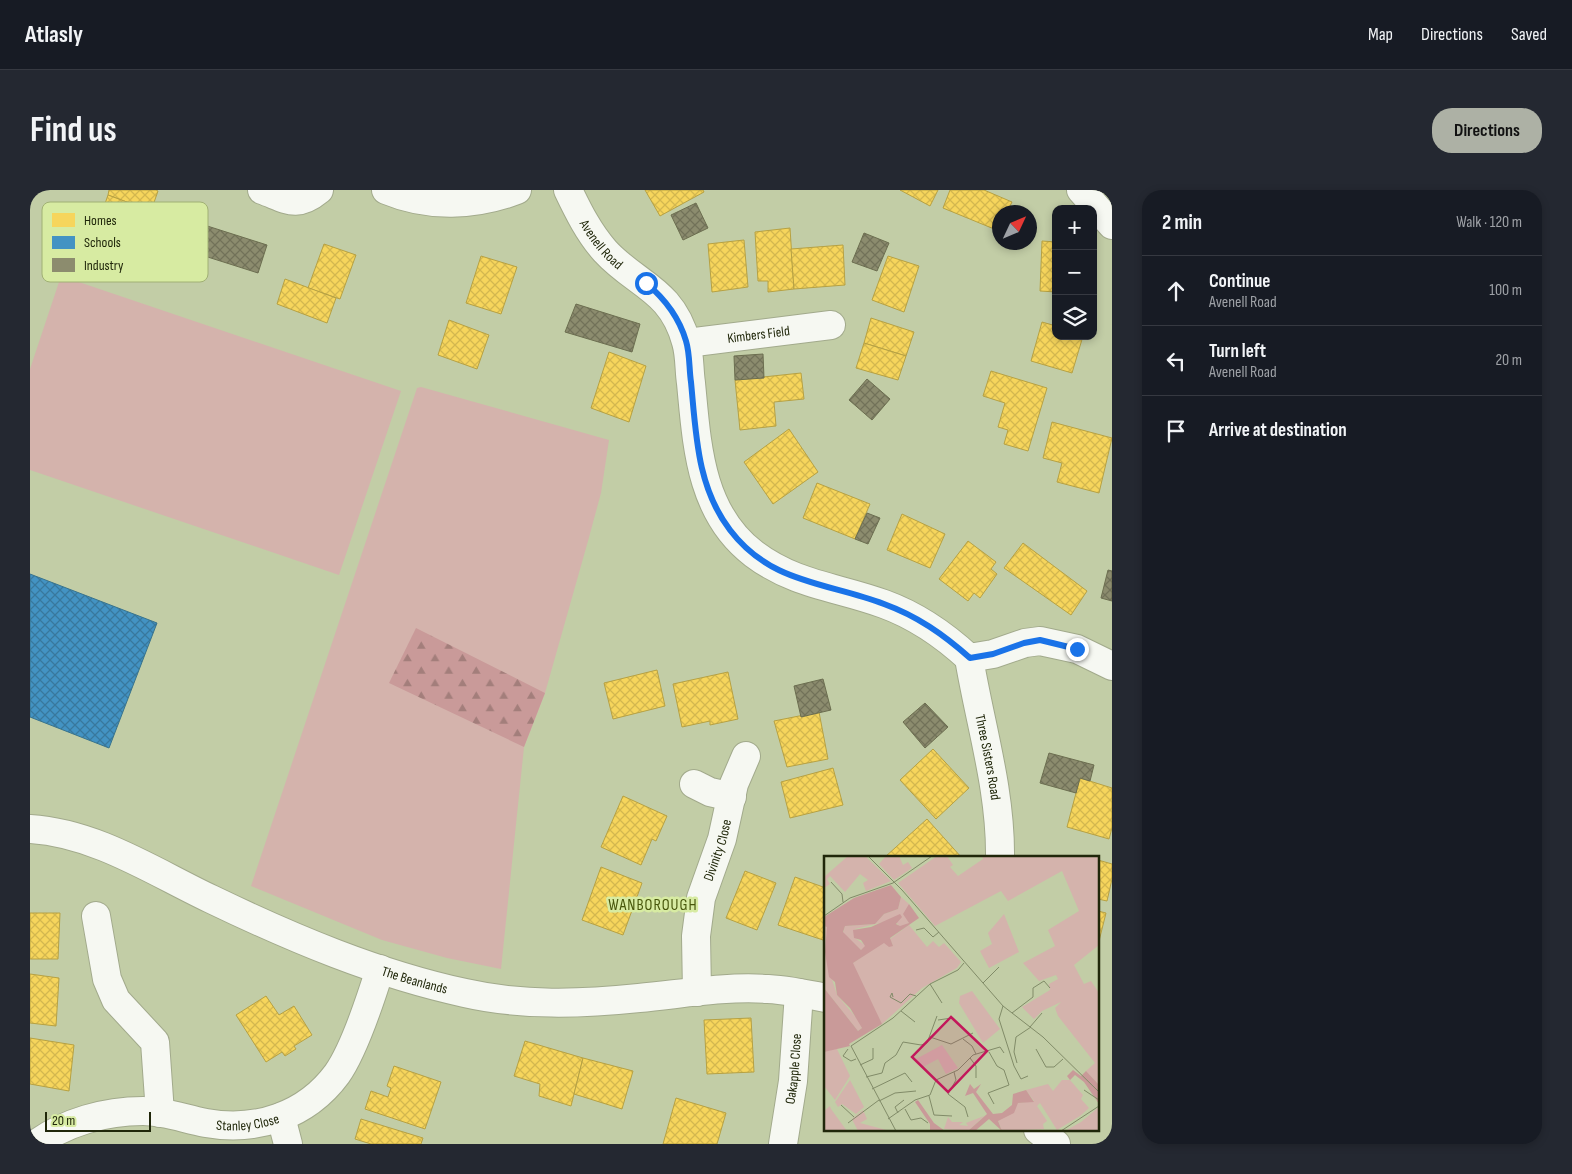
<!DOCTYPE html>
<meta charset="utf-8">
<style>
body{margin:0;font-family:"Sofia Sans Condensed",sans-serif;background:#242831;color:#f1f3f6}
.controls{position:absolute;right:15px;top:15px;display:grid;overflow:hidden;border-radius:10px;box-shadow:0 2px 8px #0003}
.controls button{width:45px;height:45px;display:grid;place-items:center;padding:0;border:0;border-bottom:1px solid #363941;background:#171b24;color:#f1f3f6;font:25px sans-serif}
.compass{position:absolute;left:962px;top:15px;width:45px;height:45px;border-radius:50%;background:#171b24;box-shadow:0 2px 8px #0003;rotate:46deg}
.scale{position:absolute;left:15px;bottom:12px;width:106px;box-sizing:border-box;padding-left:5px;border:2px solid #20270a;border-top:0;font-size:14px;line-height:18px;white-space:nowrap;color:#20270a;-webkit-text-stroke:4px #d7eba2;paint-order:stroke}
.stop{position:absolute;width:15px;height:15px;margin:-11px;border:4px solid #1a73e8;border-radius:50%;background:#fff}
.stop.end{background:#1a73e8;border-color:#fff;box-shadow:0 1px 5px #0008}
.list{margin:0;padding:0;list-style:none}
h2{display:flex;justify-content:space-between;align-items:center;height:65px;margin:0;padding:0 20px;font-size:21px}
h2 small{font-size:16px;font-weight:400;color:#9ea1a6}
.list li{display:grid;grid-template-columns:32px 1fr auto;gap:15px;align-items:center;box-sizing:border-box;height:70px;padding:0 20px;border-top:1px solid #363941}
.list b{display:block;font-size:19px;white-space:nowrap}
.list p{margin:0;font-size:16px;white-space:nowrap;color:#9ea1a6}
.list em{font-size:16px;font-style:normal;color:#9ea1a6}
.icon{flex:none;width:28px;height:28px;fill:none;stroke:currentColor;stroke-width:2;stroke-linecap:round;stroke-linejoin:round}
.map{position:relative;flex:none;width:1082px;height:954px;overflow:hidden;border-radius:20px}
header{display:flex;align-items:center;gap:30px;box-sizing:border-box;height:70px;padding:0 25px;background:#171b24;border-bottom:1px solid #363941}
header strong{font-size:24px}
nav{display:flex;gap:28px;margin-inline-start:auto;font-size:18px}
.intro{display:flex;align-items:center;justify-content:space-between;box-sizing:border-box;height:120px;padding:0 30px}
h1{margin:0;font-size:35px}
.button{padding:12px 22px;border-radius:20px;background:#adb1a5;color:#111;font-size:18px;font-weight:700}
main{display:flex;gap:30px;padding:0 30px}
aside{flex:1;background:#171b24;border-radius:20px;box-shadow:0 2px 8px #0003}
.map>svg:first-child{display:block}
</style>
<header>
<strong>Atlasly</strong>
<nav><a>Map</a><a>Directions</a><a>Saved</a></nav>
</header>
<div class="intro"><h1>Find us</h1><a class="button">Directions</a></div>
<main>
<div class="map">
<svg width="1082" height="954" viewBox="0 0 1082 954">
<defs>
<pattern id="forest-firs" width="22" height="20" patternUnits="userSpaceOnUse" patternTransform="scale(1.25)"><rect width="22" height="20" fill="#c99a99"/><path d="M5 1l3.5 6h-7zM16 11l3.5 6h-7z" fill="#a37e7b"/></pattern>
<pattern id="homes-cross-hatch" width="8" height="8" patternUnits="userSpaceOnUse" patternTransform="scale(1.25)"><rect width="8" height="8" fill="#f6d55c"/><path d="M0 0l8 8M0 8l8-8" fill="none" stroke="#d3b74f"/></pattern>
<pattern id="schools-cross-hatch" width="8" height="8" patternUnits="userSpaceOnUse" patternTransform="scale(1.25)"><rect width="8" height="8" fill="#4393c3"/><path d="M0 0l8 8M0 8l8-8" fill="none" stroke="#38789d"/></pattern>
<pattern id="industry-cross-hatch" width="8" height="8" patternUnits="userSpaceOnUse" patternTransform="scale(1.25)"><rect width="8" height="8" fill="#8c8c6e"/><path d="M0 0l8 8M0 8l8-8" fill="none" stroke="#727259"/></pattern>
</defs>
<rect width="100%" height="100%" fill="#c2cda6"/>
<g fill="#d4b3ac">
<path d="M31 86 371 201 309 385 0 280V179Z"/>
<path d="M391 197 579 250 571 303 558 351 515 503 494 557 471 779 417 768 352 750 221 696 387 198Z"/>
</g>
<path fill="url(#forest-firs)" d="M386 438 515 503 494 557 359 493Z"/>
<g fill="url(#homes-cross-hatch)" stroke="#b6a143">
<path d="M79 0H126L128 1 121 21 78 5Z"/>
<path d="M615 0H673L674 2 630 26Z"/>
<path d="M870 0H908L900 16Z"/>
<path d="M920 0H954L982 12 977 22H969V41L913 18Z"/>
<path d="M78 5 121 21 114 44 70 28Z"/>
<path d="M760 38 764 99 738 102V91H728L725 42Z"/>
<path d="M714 50 718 97 682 102 678 54Z"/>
<path d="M1012 51 1026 52V102L1010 101Z"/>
<path d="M294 54 326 65 310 109 278 98Z"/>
<path d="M813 55 815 95 764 99 761 59Z"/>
<path d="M451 66 487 77 471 124 436 113Z"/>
<path d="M858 66 889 76 874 122 842 110Z"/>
<path d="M255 89 306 108 297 133 247 114Z"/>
<path d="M841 128 884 142 876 166 834 153Z"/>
<path d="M419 130 459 145 447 179 408 165Z"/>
<path d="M1012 132 1026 136V146H1053L1042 183 1001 171Z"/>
<path d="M834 153 876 166 868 190 826 178Z"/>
<path d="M579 162 616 176 599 232 561 218Z"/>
<path d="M961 181 1017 198 998 261 974 254 978 240 968 237 975 213 953 206Z"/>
<path d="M771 183 774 209 744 212 746 236 710 240 705 190Z"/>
<path d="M1022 232 1082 248 1069 303 1027 292 1032 273 1013 268Z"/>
<path d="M759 239 788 282 743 314 714 272Z"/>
<path d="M787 293 840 314 825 349 773 328Z"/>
<path d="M872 324 915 344 900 378 857 360Z"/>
<path d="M938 351 966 372 961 379 967 384 950 408 944 403 938 411 909 389Z"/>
<path d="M993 353 1057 401 1041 425 974 378Z"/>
<path d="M627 480 635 516 583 529 574 493Z"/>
<path d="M698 482 708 529 680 535V531L652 537 643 494Z"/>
<path d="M789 522 798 569 757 577 744 531Z"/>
<path d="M903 559 939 598 906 629 870 590Z"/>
<path d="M803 578 813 615 760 628 751 592Z"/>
<path d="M1050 588 1082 598V638L1079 649 1037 637Z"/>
<path d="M593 606 637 626 626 651 622 649 611 675 571 657Z"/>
<path d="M897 629 932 668H856L855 667Z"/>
<path d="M1068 670 1082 674V689L1077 711 1068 709Z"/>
<path d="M571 677 612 693 593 745 552 730Z"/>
<path d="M715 681 746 693 727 740 696 728Z"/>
<path d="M765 687 796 698V751L748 735Z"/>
<path d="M1068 721 1076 723 1068 755Z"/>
<path d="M0 723H30L28 769H0Z"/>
<path d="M0 784 29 788 26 836 0 833Z"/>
<path d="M236 806 249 825 264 816 282 845 264 856 266 859 255 866 252 862 236 872 206 825Z"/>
<path d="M721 828 724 882 677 884 674 830Z"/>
<path d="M0 848 44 855 39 901 0 894Z"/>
<path d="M495 851 553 868 541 916 509 906 510 894 484 886Z"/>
<path d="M553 868 603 881 592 919 544 904Z"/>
<path d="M364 876 411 892 395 939 335 919 341 901 358 907 361 898 357 896Z"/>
<path d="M646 908 696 923 687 954H633Z"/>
<path d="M331 929 393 948 391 954H341L325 949Z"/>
</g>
<path fill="url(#schools-cross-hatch)" stroke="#38738c" d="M0 384 127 433 79 558 0 527Z"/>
<g fill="url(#industry-cross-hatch)" stroke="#6c6e50">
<path d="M666 13 678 38 653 50 641 25Z"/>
<path d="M171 34 237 55 228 83 162 62Z"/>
<path d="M834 43 859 53 847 81 822 72Z"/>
<path d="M546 114 610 134 602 162 535 142Z"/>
<path d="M733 164 734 188 705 190 704 166Z"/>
<path d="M837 189 860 209 842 230 819 210Z"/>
<path d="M837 323 850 328 838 354 825 349Z"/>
<path d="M1078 380 1082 381V411L1071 408Z"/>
<path d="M793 489 801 520 771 527 764 496Z"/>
<path d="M895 513 918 537 895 558 873 532Z"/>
<path d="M1019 563 1064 575 1060 591 1050 588 1046 603 1010 593Z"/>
</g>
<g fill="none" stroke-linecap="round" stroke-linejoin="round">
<g stroke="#a2aa8c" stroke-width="30">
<g id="minor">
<path d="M232 0C257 9 266 19 289 0"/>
<path d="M356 0C399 18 445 16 487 0"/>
<path id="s1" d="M538 0C548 21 559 43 575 61 606 95 642 99 656 152 660 165 659 180 661 193 667 256 670 323 724 364 765 395 808 397 854 414 887 426 913 444 939 468L963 464 995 453 1010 451 1047 459 1082 476"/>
<path d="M1051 0 1082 35"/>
<path id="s2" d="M657 153 801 135"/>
<path id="s3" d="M939 468C950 534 971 600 970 668"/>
<path d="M664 594 680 602 702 607"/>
<path id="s4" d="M0 639C66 643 124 682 181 709 262 748 347 784 435 803 492 816 551 814 609 808 652 804 695 796 738 799 757 800 777 804 796 808"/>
<path d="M66 726 77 789 86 810 125 852 130 923"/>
<path id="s5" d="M667 802 666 746 671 708 692 649 704 594 716 566"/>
<path d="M251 927 258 954"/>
<path d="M1008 940 1026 954"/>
<path id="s6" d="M6 954C36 932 75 921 113 921 134 921 155 929 176 933 226 942 276 926 307 884 324 860 341 808 350 779"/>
<path id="s7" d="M753 954 763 891 769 803"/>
</g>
</g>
<use href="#minor" stroke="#f6f8f2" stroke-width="28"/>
</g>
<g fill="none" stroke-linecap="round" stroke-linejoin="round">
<path stroke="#1a73e8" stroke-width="6" d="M616 93C634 108 649 127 656 151 660 164 659 179 661 192 666 244 667 297 700 340 741 394 796 392 854 414 887 426 913 444 940 468L963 464 994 453 1010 450 1047 459"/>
</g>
<g text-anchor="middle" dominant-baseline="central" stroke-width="5" stroke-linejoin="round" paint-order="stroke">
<g font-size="14" fill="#20270a" stroke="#d7eba2">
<text stroke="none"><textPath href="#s1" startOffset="64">Avenell Road</textPath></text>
<text stroke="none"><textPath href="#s2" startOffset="72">Kimbers Field</textPath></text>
<text stroke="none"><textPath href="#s3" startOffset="101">Three Sisters Road</textPath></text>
<text stroke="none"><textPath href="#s5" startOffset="145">Divinity Close</textPath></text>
<text stroke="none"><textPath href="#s4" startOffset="415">The Beanlands</textPath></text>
<text stroke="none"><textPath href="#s7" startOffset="76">Oakapple Close</textPath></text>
<text stroke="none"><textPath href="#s6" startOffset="220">Stanley Close</textPath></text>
</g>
<g font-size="16" letter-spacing="1" fill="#48570c" stroke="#d7eba2">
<text x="623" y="715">WANBOROUGH</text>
</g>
</g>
<g transform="translate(794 666)">
<rect width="275" height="275" fill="#c2cda6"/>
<path d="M24 0H41L67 25 42 35 39 27 44 24 36 18 21 36 6 20 3 23 6 28 0 32V21ZM62 0H75L79 9 84 6 88 12 70 24 55 8ZM113 0H123L129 9 126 11 134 20 159 3 158 0H275V89L250 109 260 128 267 125 275 137V229L262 215 271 207 234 160 231 152 237 146 218 155 210 163 198 151 226 134 225 128 234 123 232 119 215 125 199 107 231 90 224 74 255 55 238 15 184 45 177 35 111 70 74 27ZM77 41 85 48 82 61 85 67 76 71 72 66 76 62 31 73V82L42 90 37 94 19 77 21 70 51 68 60 58 74 53ZM180 58 195 96 165 112 156 95 168 88 164 77ZM0 69 3 71 4 111 13 139 35 165 38 172 34 175 0 132ZM85 69 103 91 109 85 115 91 120 87 137 106 133 112 98 132 58 168 28 115 22 125 24 114 29 107 60 86 69 90 66 83ZM148 135 176 173 159 187 135 147 136 140ZM118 189 134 212 122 218 114 203 97 212 92 203ZM12 191 26 220 11 244 0 230V196ZM26 224 40 251 32 258 18 248 14 251 11 246ZM238 224H246L259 239 257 243 265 252 256 260 233 274 216 247 213 250 223 265 219 268 220 273 178 275 174 264 194 247 210 245 202 234 224 228 229 235ZM6 250 7 253 23 275H0V255ZM275 251V275H241L257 266ZM39 254 43 263 36 267 66 275H34L28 263ZM160 260 144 275 120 273 124 261 128 266H139L135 269 144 270 142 267Z" fill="#d4b3ac"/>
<path d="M67 29 77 41 74 53 60 58 51 68 21 70 19 76 37 94 41 90 37 84 30 82 29 74 47 71 76 58 78 61 72 68 76 70 85 67 79 58 85 48 95 62 66 82 69 90 65 91 60 87 29 107 58 168 25 188 26 190 0 196V132L34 175 38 172 26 152 13 139 11 126 5 121 1 96 3 71 0 70V61L30 42ZM249 214 257 220 262 215 275 229V248L260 226 251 219 246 224 243 220ZM146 228 150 233 157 228 152 236 169 258 178 257 188 249 189 238 202 234 210 246 194 247 190 257 174 265 178 275 165 263 151 275H144L163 258 149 237 141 240ZM94 244 110 267 121 275H106V268L91 246Z" fill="#c99a99"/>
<path fill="none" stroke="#818b68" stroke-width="1" d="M44 0 78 34 179 150 219 181 275 236M7 26 18 38 19 46M0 60 26 42 69 27 108 0M92 74 100 72 109 81 115 76M159 127 175 111M106 128 118 147M69 141 68 137 66 141 77 147 86 138 92 140M179 150 175 163 190 210 197 223 204 220M77 155 91 166M188 157 209 141V132L220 125 226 132M114 164 128 162 134 167M206 171 218 157M106 181 127 188 149 177M139 183 148 190 152 198M24 193 19 200 27 205 32 203M212 193 222 211H230L239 203M165 196 173 210 180 214 185 229 164 237 170 248M146 202 152 210V222M193 207 190 196 192 181 207 171M36 209 49 203V192M130 216 132 224 124 238 141 251 144 261M42 221 58 217 61 207 72 199 79 186 97 189 103 187 113 160M48 233 81 217 88 226M260 234 275 244M105 240 110 259 128 260M55 245 71 237 92 235M17 249 30 261M81 253 87 264 97 262 104 267M74 257 71 251 80 244M64 263 91 244 106 239 112 224 134 214 149 199 176 191 180 197M24 267 55 244M72 275 27 190 69 162 106 128 134 114 140 107M237 275 275 250"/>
<path fill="#c2185b" fill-opacity="0.15" stroke="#c2185b" stroke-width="2.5" d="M127 161 163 195 124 236 88 201Z"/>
<rect width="275" height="275" fill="none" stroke="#20270a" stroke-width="2.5"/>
</g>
<rect x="12" y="12" width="166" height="80" rx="8" fill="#d7eba2" stroke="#a0b074" stroke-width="1"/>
<rect x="22" y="23" width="23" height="14" fill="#f6d55c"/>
<rect x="22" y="46" width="23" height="13" fill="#4393c3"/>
<rect x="22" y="68" width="23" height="14" fill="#8c8c6e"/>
<g font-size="14" fill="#20270a">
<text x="54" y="35">Homes</text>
<text x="54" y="57">Schools</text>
<text x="54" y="80">Industry</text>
</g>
</svg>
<div class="controls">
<button>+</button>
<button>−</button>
<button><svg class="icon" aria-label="layers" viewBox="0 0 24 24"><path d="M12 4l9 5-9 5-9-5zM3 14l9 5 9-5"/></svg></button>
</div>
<svg class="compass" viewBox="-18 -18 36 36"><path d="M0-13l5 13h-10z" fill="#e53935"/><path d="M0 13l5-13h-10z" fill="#9ea1a6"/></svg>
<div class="scale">20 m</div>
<div class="stop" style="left:616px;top:93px"></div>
<div class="stop end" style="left:1047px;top:459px"></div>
</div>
<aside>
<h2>2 min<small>Walk · 120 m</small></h2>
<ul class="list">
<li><svg class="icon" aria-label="ahead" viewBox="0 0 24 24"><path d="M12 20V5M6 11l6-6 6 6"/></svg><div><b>Continue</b><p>Avenell Road</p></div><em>100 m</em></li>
<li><svg class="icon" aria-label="left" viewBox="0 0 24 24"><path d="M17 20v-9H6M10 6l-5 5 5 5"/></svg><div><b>Turn left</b><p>Avenell Road</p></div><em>20 m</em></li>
<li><svg class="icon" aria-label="arrive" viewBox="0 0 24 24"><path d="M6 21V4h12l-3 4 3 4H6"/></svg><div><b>Arrive at destination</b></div></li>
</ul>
</aside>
</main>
